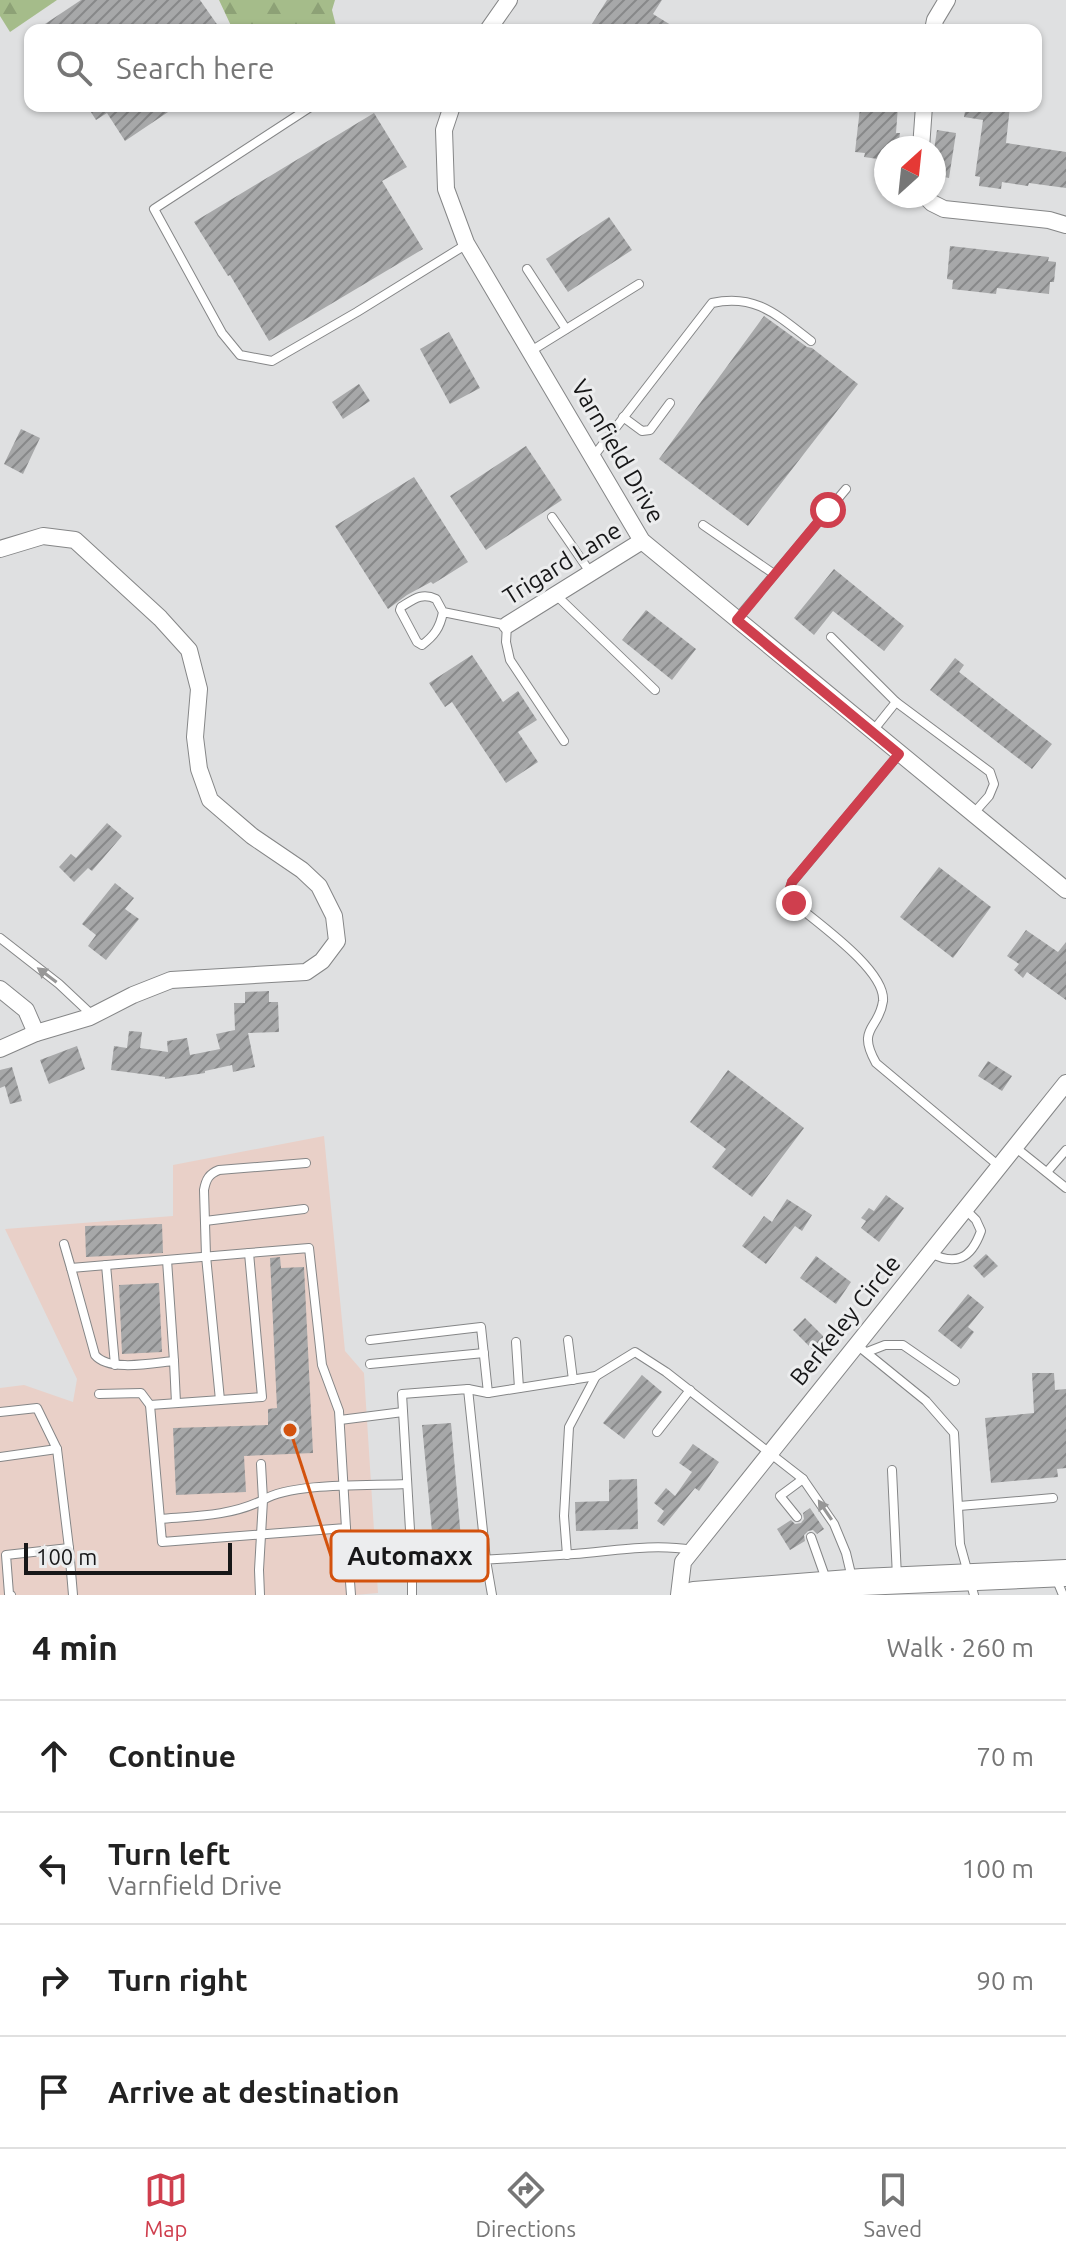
<!DOCTYPE html>
<meta charset="utf-8">
<style>
body{margin:0;font-family:Ubuntu,sans-serif;background:#f6f6f6;color:#222}
.compass{position:absolute;left:874px;top:136px;width:72px;height:72px;border-radius:50%;background:#fff;box-shadow:0 2px 6px #0004;rotate:27deg}
.scale{position:absolute;left:24px;bottom:20px;width:208px;box-sizing:border-box;padding-left:8px;border:4px solid #171718;border-top:0;font-size:22px;line-height:28px;white-space:nowrap;color:#171718;-webkit-text-stroke:6px #ecedee;paint-order:stroke}
.stop{position:absolute;width:24px;height:24px;margin:-18px;border:6px solid #cf3f4e;border-radius:50%;background:#fff}
.stop.end{background:#cf3f4e;border-color:#fff;box-shadow:0 2px 8px #0008}
.list{margin:0;padding:0;list-style:none}
h2{display:flex;justify-content:space-between;align-items:center;height:104px;margin:0;padding:0 32px;font-size:34px}
h2 small{font-size:26px;font-weight:400;color:#767676}
.list li{display:grid;grid-template-columns:52px 1fr auto;gap:24px;align-items:center;box-sizing:border-box;height:112px;padding:0 32px;border-top:2px solid #e0e0e0}
.list b{display:block;font-size:30px;white-space:nowrap}
.list p{margin:0;font-size:26px;white-space:nowrap;color:#767676}
.list em{font-size:26px;font-style:normal;color:#767676}
.icon{flex:none;width:44px;height:44px;fill:none;stroke:currentColor;stroke-width:2;stroke-linecap:round;stroke-linejoin:round}
.map{position:relative;flex:none;width:1066px;height:1595px;overflow:hidden}
.search{position:absolute;background:#fff;box-shadow:0 2px 6px #0004;left:24px;right:24px;top:24px;height:88px;display:flex;align-items:center;gap:20px;box-sizing:border-box;padding:0 28px;border-radius:16px;color:#767676;font-size:30px}
.sheet{height:552px;background:#fff}
nav{display:flex;justify-content:space-around;align-items:center;box-sizing:border-box;height:112px;border-top:2px solid #e0e0e0;background:#fff;font-size:22px;color:#767676}
nav a{display:grid;justify-items:center;gap:4px}
nav .on{color:#cf3f4e}
.map>svg:first-child{display:block}
</style>
<div class="map">
<svg width="1066" height="1595" viewBox="0 0 1066 1595">
<defs>
<pattern id="forest-firs" width="22" height="20" patternUnits="userSpaceOnUse" patternTransform="scale(2)"><rect width="22" height="20" fill="#a5bc8a"/><path d="M5 1l3.5 6h-7zM16 11l3.5 6h-7z" fill="#8da176"/></pattern>
<pattern id="building-hatch" width="6" height="6" patternUnits="userSpaceOnUse" patternTransform="scale(2)"><rect width="6" height="6" fill="#a7a8a9"/><path d="M-1 1l2-2M0 6l6-6M5 7l2-2" fill="none" stroke="#878889"/></pattern>
</defs>
<rect width="100%" height="100%" fill="#dfe0e1"/>
<path fill="#e9d0c8" d="M324 1136 345 1351 364 1373 378 1593 354 1595H0V1388L24 1385 73 1402 77 1379 5 1229 173 1216V1165Z"/>
<g fill="url(#forest-firs)">
<path d="M0 0H57L10 32 0 16Z"/>
<path d="M219 0H335L332 10 337 30H233Z"/>
</g>
<g fill="url(#building-hatch)">
<path d="M81 0H200L221 30H36Z"/>
<path d="M607 0H662L653 14 679 30H588Z"/>
<path d="M87 106H177L125 141 107 113 96 120Z"/>
<path d="M863 106H898L896 133H900L898 148H886L885 160 864 157 865 153 855 152 860 108H862Z"/>
<path d="M966 106H1010L1006 143 1066 152V188L1029 183 1028 186 1002 182 1001 189 979 186 980 177 975 176 983 120 964 117Z"/>
<path d="M374 113 407 167 382 181 423 249 269 341 230 275 228 276 194 222Z"/>
<path d="M937 130 956 133 949 178 934 175V150Z"/>
<path d="M609 217 632 250 568 292 546 259Z"/>
<path d="M950 246 1049 257 1048 261 1056 262 1054 282H1050L1049 294 997 288 996 294 952 289 953 280 947 279Z"/>
<path d="M764 316 807 347 812 348 858 384 748 526 659 459Z"/>
<path d="M449 332 480 388 450 404 420 349Z"/>
<path d="M359 384 370 401 343 419 332 402Z"/>
<path d="M21 429 40 438 23 474 4 464Z"/>
<path d="M526 446 562 500 486 550 450 496Z"/>
<path d="M414 477 468 562 433 584 431 582 407 595 388 609 335 526Z"/>
<path d="M834 569 904 626 884 651 833 611 814 635 794 618Z"/>
<path d="M646 610 696 649 672 680 622 640Z"/>
<path d="M472 655 503 702 518 691 537 720 518 732 538 762 506 783 452 702 445 707 429 683Z"/>
<path d="M955 658 964 665 959 672 1052 744 1032 769 930 690Z"/>
<path d="M107 823 122 836 92 871 88 868 74 882 59 867 71 854 76 858Z"/>
<path d="M939 867 991 907 953 958 900 917Z"/>
<path d="M115 883 134 898 125 909 139 919 106 960 88 946 96 935 82 924Z"/>
<path d="M1026 930 1058 952 1066 942V1000L1027 972 1023 978 1014 970 1019 964 1007 956Z"/>
<path d="M269 991V1002H278L279 1032 248 1033 255 1067 233 1072 232 1065 205 1071V1073L165 1079V1077L111 1070 114 1046 127 1048 129 1031 142 1032 140 1048 168 1052 167 1041 187 1038 190 1055 220 1049 216 1034 235 1030 234 1003H245V992Z"/>
<path d="M77 1046 85 1069 49 1084 40 1060Z"/>
<path d="M988 1061 1012 1076 1002 1091 978 1076Z"/>
<path d="M12 1067 22 1101 10 1104 5 1086 0 1088V1070Z"/>
<path d="M728 1070 804 1128 752 1197 712 1167 726 1149 690 1122Z"/>
<path d="M886 1195 904 1208 879 1242 861 1228 866 1221 861 1218 869 1208 874 1211Z"/>
<path d="M787 1199 812 1215 802 1231 795 1226 766 1264 742 1246 764 1216 772 1222Z"/>
<path d="M162 1224 163 1253 86 1257 85 1226Z"/>
<path d="M986 1254 998 1266 984 1278 973 1266Z"/>
<path d="M816 1256 851 1282 836 1304 800 1278Z"/>
<path d="M280 1257 281 1268 304 1267 313 1453 244 1456 246 1492 176 1495 173 1428 268 1425V1409L277 1408 270 1258Z"/>
<path d="M159 1283 162 1352 122 1354 119 1285Z"/>
<path d="M968 1294 984 1307 968 1327 974 1332 961 1349 938 1331Z"/>
<path d="M805 1318 827 1340 815 1352 793 1330Z"/>
<path d="M1032 1373H1054L1055 1390 1066 1389V1468L1057 1469 1058 1477 991 1483 985 1418 1034 1413Z"/>
<path d="M642 1375 662 1392 624 1439 603 1423Z"/>
<path d="M451 1423 461 1539 433 1542 422 1425Z"/>
<path d="M693 1444 719 1462 699 1491 695 1488 664 1526 657 1521 664 1511 654 1503 666 1488 675 1496 692 1472 679 1463Z"/>
<path d="M637 1479 638 1529 576 1531 575 1502 609 1501V1480Z"/>
<path d="M810 1508 824 1529 817 1534 813 1530 808 1531 804 1535 805 1541 790 1550 777 1529 791 1520 795 1524 801 1523 804 1519 803 1513Z"/>
</g>
<g fill="none" stroke-linecap="round" stroke-linejoin="round">
<g stroke="#858687" stroke-width="10">
<g id="lane">
<path d="M312 106 154 209 222 333 240 355 272 361 357 312 467 244"/>
<path d="M527 269 566 329"/>
<path d="M531 351 639 284"/>
<path d="M623 417 642 431 650 430 670 403"/>
<path d="M593 457 712 303C756 293 778 316 811 341"/>
<path d="M552 517 590 572"/>
<path d="M703 525 774 574"/>
<path d="M556 595 655 690"/>
<path d="M443 612C440 628 434 636 422 645L417 642 400 610 401 607C414 599 422 592 436 599L443 612 507 625 506 642 510 660 564 741"/>
<path d="M737 619 846 489"/>
<path d="M831 637 896 702 990 772 994 784 989 796 973 814"/>
<path d="M872 732 896 702"/>
<path d="M899 754 798 875 792 882 788 895 794 903C816 922 886 970 883 1001 879 1030 856 1027 876 1063L999 1166"/>
<path d="M0 938 59 984 92 1015"/>
<path d="M1015 1147 1066 1188"/>
<path d="M1047 1172 1066 1150"/>
<path d="M205 1221 304 1209"/>
<path d="M64 1244 71 1268 249 1253"/>
<path d="M309 1248 322 1365 339 1411 346 1528 162 1542 150 1405 262 1397 249 1253Z"/>
<path d="M930 1253C956 1266 971 1259 981 1231L976 1220 965 1209"/>
<path d="M167 1260 174 1361"/>
<path d="M106 1265 115 1365"/>
<path d="M71 1268 95 1355C109 1372 153 1363 174 1361L176 1403"/>
<path d="M370 1340 481 1327 488 1393 468 1389"/>
<path d="M568 1340 573 1380"/>
<path d="M516 1342 519 1388"/>
<path d="M857 1345 926 1401 954 1433 960 1544 974 1595"/>
<path d="M867 1352 885 1345H903L955 1381"/>
<path d="M370 1364 484 1353"/>
<path d="M488 1393 596 1376"/>
<path d="M99 1394 141 1393 150 1405"/>
<path d="M220 1400 206 1256 204 1190C206 1179 209 1174 219 1170L306 1163"/>
<path d="M0 1412 37 1408 57 1449 69 1548 73 1595"/>
<path d="M340 1420 403 1412"/>
<path d="M657 1432 690 1390"/>
<path d="M0 1457 57 1449"/>
<path d="M892 1470 897 1577"/>
<path d="M959 1506 1053 1498"/>
<path d="M797 1517 780 1496 803 1479"/>
<path d="M160 1519C196 1516 231 1516 263 1500L261 1464"/>
<path d="M346 1528 351 1595"/>
<path d="M811 1537 827 1582"/>
<path d="M567 1555 564 1516 569 1427 596 1376 635 1352 666 1372 803 1479 834 1524 846 1553 852 1578"/>
<path d="M1056 1578 1063 1595"/>
<path d="M11 1595 9 1594 6 1555 69 1548"/>
<path d="M260 1595 259 1570 263 1500C293 1482 370 1486 407 1484"/>
<path d="M412 1595V1564"/>
<path d="M492 1595 486 1560 468 1389 402 1394 412 1564C466 1561 520 1558 574 1554 613 1551 654 1543 692 1550"/>
</g>
</g>
<g stroke="#858687" stroke-width="18">
<g id="street">
<path d="M488 30 509 0"/>
<path d="M933 30 935 20 947 0"/>
<path d="M452 106 444 130 446 189 466 243 642 541 1066 890"/>
<path d="M921 148 924 106"/>
<path d="M925 196 932 203 944 209 1049 220 1066 225"/>
<path d="M0 549 43 536 75 540 160 618 189 650 199 689 195 737 199 769 210 800 252 836 302 870 319 886 334 916 337 941 322 961 306 972 171 980 133 995 90 1017 36 1033 0 1049"/>
<path d="M507 625 642 541"/>
<path d="M0 989 26 1010 36 1033"/>
<path d="M679 1595 683 1562 1066 1083"/>
</g>
</g>
<g stroke="#858687" stroke-width="28">
<path id="primary" d="M694 1595 862 1582 1066 1573"/>
</g>
<use href="#lane" stroke="#fff" stroke-width="8"/>
<use href="#street" stroke="#fff" stroke-width="16"/>
<use href="#primary" stroke="#fff" stroke-width="26"/>
</g>
<defs><path id="oneway-solid" d="M-6-.8H1V-3.2L6.5 0L1 3.2V.8H-6Z" transform="scale(2)"/></defs>
<g fill="#979797">
<use href="#oneway-solid" transform="translate(47 975) rotate(-143)"/>
<use href="#oneway-solid" transform="translate(825 1510) rotate(-124)"/>
</g>
<g fill="none" stroke-linecap="round" stroke-linejoin="round">
<path stroke="#cf3f4e" stroke-width="10" d="M794 903 788 895 792 882 899 754 737 620 828 510"/>
</g>
<g text-anchor="middle" dominant-baseline="central" stroke-width="6" stroke-linejoin="round" paint-order="stroke">
<g font-size="24" fill="#171718" stroke="#ecedee">
<text transform="translate(618 451) rotate(60)">Varnfield Drive</text>
<text transform="translate(562 563) rotate(-32)">Trigard Lane</text>
<text transform="translate(845 1320) rotate(-51)">Berkeley Circle</text>
</g>
</g>
<path fill="none" stroke="#d3520d" stroke-width="3" d="M290 1430L331 1556"/>
<circle fill="#d3520d" stroke="#ecedee" stroke-width="3" cx="290" cy="1430" r="8"/>
<rect fill="#ecedee" stroke="#d3520d" stroke-width="3" x="331" y="1531" width="157" height="50" rx="8"/>
<g font-size="26" text-anchor="middle" font-weight="bold" fill="#171718">
<text x="410" y="1565">Automaxx</text>
</g>
</svg>
<svg class="compass" viewBox="-18 -18 36 36"><path d="M0-13l5 13h-10z" fill="#e53935"/><path d="M0 13l5-13h-10z" fill="#767676"/></svg>
<div class="scale">100 m</div>
<div class="stop" style="left:828px;top:510px"></div>
<div class="stop end" style="left:794px;top:903px"></div>
<div class="search"><svg class="icon" aria-label="search" viewBox="0 0 24 24"><circle cx="10" cy="10" r="6"/><path d="M15 15l6 6"/></svg>Search here</div>
</div>
<section class="sheet">
<h2>4 min<small>Walk · 260 m</small></h2>
<ul class="list">
<li><svg class="icon" aria-label="ahead" viewBox="0 0 24 24"><path d="M12 20V5M6 11l6-6 6 6"/></svg><div><b>Continue</b></div><em>70 m</em></li>
<li><svg class="icon" aria-label="left" viewBox="0 0 24 24"><path d="M17 20v-9H6M10 6l-5 5 5 5"/></svg><div><b>Turn left</b><p>Varnfield Drive</p></div><em>100 m</em></li>
<li><svg class="icon" aria-label="right" viewBox="0 0 24 24"><path d="M7 20v-9h11M14 6l5 5-5 5"/></svg><div><b>Turn right</b></div><em>90 m</em></li>
<li><svg class="icon" aria-label="arrive" viewBox="0 0 24 24"><path d="M6 21V4h12l-3 4 3 4H6"/></svg><div><b>Arrive at destination</b></div></li>
</ul>
</section>
<nav>
<a class="on"><svg class="icon" aria-label="map" viewBox="0 0 24 24"><path d="M3 6l6-2 6 2 6-2v14l-6 2-6-2-6 2zM9 4v14M15 6v14"/></svg>Map</a>
<a><svg class="icon" aria-label="directions" viewBox="0 0 24 24"><path d="M12 3l9 9-9 9-9-9zM9 14v-3h6M13 9l2 2-2 2"/></svg>Directions</a>
<a><svg class="icon" aria-label="saved" viewBox="0 0 24 24"><path d="M7 4h10v16l-5-4-5 4z"/></svg>Saved</a>
</nav>
